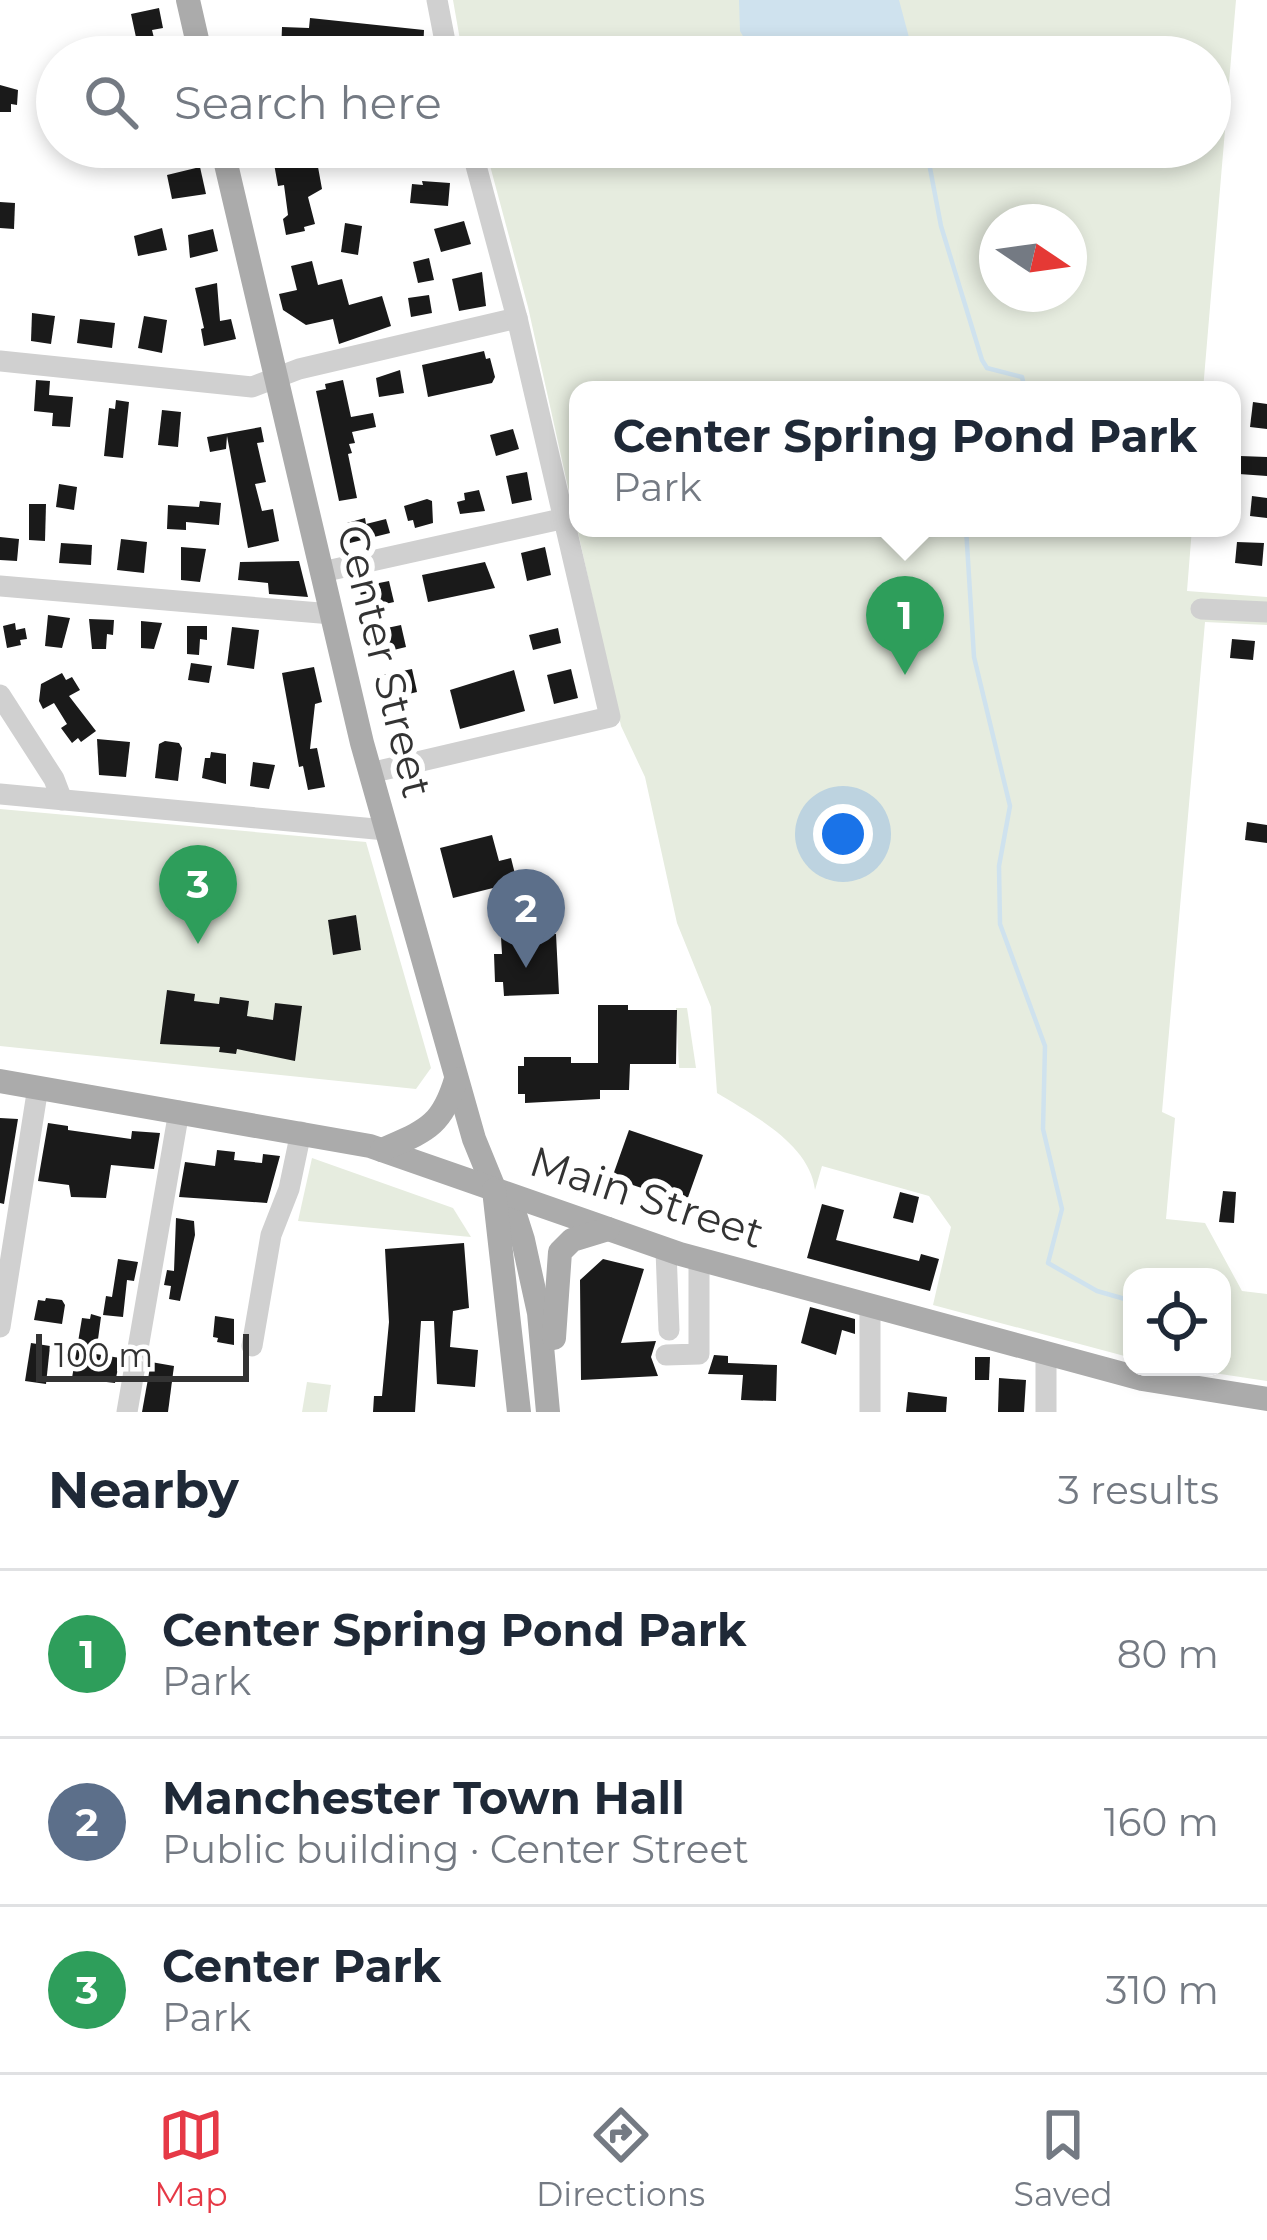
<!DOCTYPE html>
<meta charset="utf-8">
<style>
body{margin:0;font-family:Montserrat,sans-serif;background:#f2f2f3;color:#1f2937}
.controls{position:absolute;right:36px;bottom:36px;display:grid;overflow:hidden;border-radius:24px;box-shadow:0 6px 18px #0003}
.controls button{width:108px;height:108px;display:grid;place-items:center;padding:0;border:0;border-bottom:3px solid #e0e1e3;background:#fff;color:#1f2937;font:60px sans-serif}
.compass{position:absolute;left:979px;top:204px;width:108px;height:108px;border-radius:50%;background:#fff;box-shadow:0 6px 18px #0003;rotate:103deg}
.scale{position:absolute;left:36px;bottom:30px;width:213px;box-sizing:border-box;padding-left:12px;border:6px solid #333;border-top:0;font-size:33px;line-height:42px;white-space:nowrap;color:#333;-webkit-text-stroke:9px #fff;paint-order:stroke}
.you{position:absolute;left:843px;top:834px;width:42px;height:42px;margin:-30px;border:9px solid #fff;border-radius:50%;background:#1a73e8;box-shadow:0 0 0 18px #1a73e833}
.badge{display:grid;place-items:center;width:78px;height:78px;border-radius:50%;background:#e63946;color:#fff;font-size:39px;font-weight:700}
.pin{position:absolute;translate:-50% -99px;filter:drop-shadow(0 3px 6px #0008)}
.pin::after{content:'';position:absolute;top:63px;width:42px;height:36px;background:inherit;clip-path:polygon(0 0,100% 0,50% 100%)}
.popup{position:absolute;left:569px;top:381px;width:672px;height:156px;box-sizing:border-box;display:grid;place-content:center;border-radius:24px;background:#fff;filter:drop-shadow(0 3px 9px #0005);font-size:39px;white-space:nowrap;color:#747a83}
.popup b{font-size:45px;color:#1f2937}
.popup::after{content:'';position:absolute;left:50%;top:100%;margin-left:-24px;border:24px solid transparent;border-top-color:#fff}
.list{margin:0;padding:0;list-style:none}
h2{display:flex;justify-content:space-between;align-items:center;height:156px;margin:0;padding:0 48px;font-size:51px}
h2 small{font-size:39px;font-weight:400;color:#747a83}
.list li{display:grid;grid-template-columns:78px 1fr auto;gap:36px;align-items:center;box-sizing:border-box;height:168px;padding:0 48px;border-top:3px solid #e0e1e3}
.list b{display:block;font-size:45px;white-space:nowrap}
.list p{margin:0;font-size:39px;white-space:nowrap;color:#747a83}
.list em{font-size:39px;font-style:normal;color:#747a83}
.icon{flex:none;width:66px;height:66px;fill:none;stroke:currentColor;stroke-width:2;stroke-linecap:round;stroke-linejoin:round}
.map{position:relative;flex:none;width:1267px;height:1412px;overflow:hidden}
.search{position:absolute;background:#fff;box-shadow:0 6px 18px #0003;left:36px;right:36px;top:36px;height:132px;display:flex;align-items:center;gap:30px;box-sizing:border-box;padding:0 42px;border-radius:66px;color:#747a83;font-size:45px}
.sheet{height:660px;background:#fff}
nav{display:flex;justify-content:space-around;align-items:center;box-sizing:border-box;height:168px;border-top:3px solid #e0e1e3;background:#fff;font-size:33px;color:#747a83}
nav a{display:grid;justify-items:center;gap:6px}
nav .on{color:#e63946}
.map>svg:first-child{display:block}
</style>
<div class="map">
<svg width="1267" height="1412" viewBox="0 0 1267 1412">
<rect width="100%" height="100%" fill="#fff"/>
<g fill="#e6ecdf" fill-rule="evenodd">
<path d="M453 0H1236L1203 390H578V528H1192L1187 591 1267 597V625L1205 622 1162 1112 1175 1118 1166 1219 1205 1223 1242 1291 1267 1294V1381L1174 1367H1222V1277H1132V1358L933 1305 951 1227 929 1196 822 1166 815 1190C810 1144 753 1115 717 1093L711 1007 677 923 645 777 621 726 528 307 485 147H1210V57H463ZM997 222H1069V294H997Z"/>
<path d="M0 809 366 842 431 1068 416 1089 0 1046Z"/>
<path d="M676 1008H687L696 1068H679Z"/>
<path d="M312 1158 453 1208 471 1237 298 1221Z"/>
<path d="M307 1382 331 1385 327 1412H302Z"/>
</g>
<path fill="#cfe2ee" d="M739 0H899L914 56 755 57 740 31Z"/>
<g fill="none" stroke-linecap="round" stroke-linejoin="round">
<g stroke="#cfe2ee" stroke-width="4.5">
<path d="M926 147 941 226 982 360 987 368 1022 377 1025 390"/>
<path d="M966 528 974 657 1010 806 999 866 1000 924 1045 1046 1043 1129 1062 1209 1048 1263 1097 1291 1132 1301"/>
</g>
</g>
<g fill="#1a1a1a">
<path d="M159 8 163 28 152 30 154 38 137 42 131 14Z"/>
<path d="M310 18 424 30 423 54 420 57H401L299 48V55L281 54 282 27 309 28Z"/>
<path d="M42 84H57V114H43Z"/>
<path d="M0 85 18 90 17 105 11 104V112H0Z"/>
<path d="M84 147H115L117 157 87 163Z"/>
<path d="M271 147H310L312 168 318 167 322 189 308 197 315 224 304 227 305 231 286 235 283 219 288 215 284 185 278 186Z"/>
<path d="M435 147 438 161 418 166 415 151Z"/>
<path d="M200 167 206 194 172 199 167 175Z"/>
<path d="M422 181 450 183 448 206 410 203 412 184 423 185Z"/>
<path d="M0 202 15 203 14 229 0 228Z"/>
<path d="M464 221 471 244 441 252 434 229Z"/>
<path d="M345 223 362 226 358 255 341 252Z"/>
<path d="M162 228 167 250 138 256 134 236Z"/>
<path d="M213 229 218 251 190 258 188 235Z"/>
<path d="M429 258 434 280 418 283 413 262Z"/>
<path d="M312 261 318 285 342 279 349 305 382 296 391 326 339 344 333 319 306 325 283 310 279 294 297 290 291 266Z"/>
<path d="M482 272 486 306 459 311 452 279Z"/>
<path d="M217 283 220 321 231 319 236 339 204 346 201 329 204 328 195 288Z"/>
<path d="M429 295 432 313 411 317 408 298Z"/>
<path d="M32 313 55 316 51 344 31 341Z"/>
<path d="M144 316 167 320 162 353 138 348Z"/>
<path d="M80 319 115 323 112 348 77 343Z"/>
<path d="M484 351 486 359 490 358 495 377 492 383 428 397 422 365Z"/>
<path d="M400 370 404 393 379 397 376 378Z"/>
<path d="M36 380 50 381 49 395 73 397 70 427 52 426 53 413 34 411Z"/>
<path d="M343 380 351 417 373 413 376 427 352 432 355 443 349 444 352 453 348 454 357 498 339 501 316 391 326 389 325 384Z"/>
<path d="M116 400 129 402 123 458 104 456 109 408 115 409Z"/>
<path d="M1253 402 1267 404V429L1250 427Z"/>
<path d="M162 410 181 412 178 447 158 445Z"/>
<path d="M261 427 264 442 257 443 266 482 255 484 262 511 273 509 279 541 248 548 227 436 226 449 210 452 207 437Z"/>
<path d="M513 429 519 449 496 456 490 435Z"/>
<path d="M1240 456 1267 457V476L1239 474Z"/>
<path d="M527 472 532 500 512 504 506 476Z"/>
<path d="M59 484 77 487 74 510 56 507Z"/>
<path d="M479 490 485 511 460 514 457 502 465 500 464 493Z"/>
<path d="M1252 496 1267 498V518L1250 516Z"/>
<path d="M427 499 432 501 433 523 415 528 413 520 408 521 404 506Z"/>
<path d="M200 501 221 503 219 525 186 522V530L167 529 168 505 199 507Z"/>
<path d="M29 504H46L45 541 29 540Z"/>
<path d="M365 518 366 524 386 519 390 533 350 543 347 523Z"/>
<path d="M0 537 19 539 17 561 0 560Z"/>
<path d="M121 539 147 542 144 573 117 570Z"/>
<path d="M1237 542 1264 543 1262 566 1235 563Z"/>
<path d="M61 543 92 545 91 565 59 563Z"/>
<path d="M181 547 206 549 200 582 181 580Z"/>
<path d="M545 547 551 575 527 581 521 553Z"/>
<path d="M299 561 308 597 269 594 268 583 238 580 240 562Z"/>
<path d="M485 562 495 588 428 602 422 575Z"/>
<path d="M389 581 394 602 364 609 359 587Z"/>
<path d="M48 615 70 618 62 648 45 646Z"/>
<path d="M89 619 114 620 113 635 107 634 106 649H92Z"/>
<path d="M141 621 162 623 154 649 141 648Z"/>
<path d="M15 623 16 630 25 628 27 639 20 640 21 645 7 648 3 626Z"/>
<path d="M401 625 406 647 373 655 368 632Z"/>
<path d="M187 626H207V640L200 639 199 655 187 654Z"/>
<path d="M232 627 259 630 254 669 227 665Z"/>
<path d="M558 628 561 643 533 650 529 635Z"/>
<path d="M1232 639 1255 641 1253 660 1230 658Z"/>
<path d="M191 663 212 666 209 683 188 680Z"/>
<path d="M314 667 322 702 315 704 310 749 317 748 325 787 308 790 303 766 299 767 282 673Z"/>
<path d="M412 669 417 692 383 700 378 676Z"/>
<path d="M571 669 578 698 554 704 547 675Z"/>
<path d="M514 670 525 711 460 729 450 690Z"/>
<path d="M62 673 66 680 72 677 80 690 69 696 96 731 81 742 78 738 72 743 61 728 67 724 54 703 43 709 39 701 41 684Z"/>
<path d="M97 739 130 742 126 777 99 775Z"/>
<path d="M165 741 179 743 182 748 178 781 155 778 159 744Z"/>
<path d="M211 752 226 754V784L202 778 205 758H210Z"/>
<path d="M253 762 275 765 269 789 250 786Z"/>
<path d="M1247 822 1267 825V843L1245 840Z"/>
<path d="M492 835 499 861 511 858 517 882 453 898 440 848Z"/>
<path d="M356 915 361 950 333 955 328 920Z"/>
<path d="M552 925V934H556L559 994 504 996 503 982H495L494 954H502L501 937 541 935 540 926Z"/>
<path d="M167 990 195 994 194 1001 219 1004 220 997 249 1001 247 1016 273 1020 275 1003 302 1006 295 1061 237 1049 236 1054 219 1052 220 1047 160 1044Z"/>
<path d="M598 1005H628V1010H677L676 1064H630L629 1090H600V1099L525 1103V1094H518V1066H524V1057H571V1063H598Z"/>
<path d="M0 1118 18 1119 4 1204 0 1203Z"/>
<path d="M48 1123 68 1126V1130L131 1139 132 1131 160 1133 154 1169 111 1165 106 1198 71 1197 69 1185 38 1181Z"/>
<path d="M629 1130 703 1155 686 1203 612 1178Z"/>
<path d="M217 1150 235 1152 234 1160 262 1163 263 1154 280 1156 267 1203 179 1197 185 1162 215 1166Z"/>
<path d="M1223 1191 1236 1192 1234 1223 1219 1222Z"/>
<path d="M900 1192 919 1197 913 1223 893 1218Z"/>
<path d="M822 1204 844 1210 836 1240 919 1261 921 1254 939 1259 930 1291 807 1258Z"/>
<path d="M176 1218 194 1221 195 1235 180 1301 169 1299 171 1286 164 1285 167 1270 174 1271Z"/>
<path d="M464 1243 469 1308 453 1311 450 1347 478 1350 475 1387 437 1384 434 1321H421L415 1412H373L374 1396H382L389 1322 385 1249Z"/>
<path d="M118 1259 138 1262 134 1281 127 1280 123 1317 103 1315 106 1296 112 1297Z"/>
<path d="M603 1259 644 1269 621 1343 656 1341 651 1357 658 1376 581 1380 580 1280Z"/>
<path d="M46 1298 62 1300 65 1305 62 1324 34 1320 38 1300 45 1301Z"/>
<path d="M810 1307 855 1319V1334L842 1330 836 1355 801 1343Z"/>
<path d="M91 1314 101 1317 96 1354 120 1358 115 1383 72 1378 82 1318 90 1319Z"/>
<path d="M215 1316 234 1319V1345L217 1342 218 1338 213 1337Z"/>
<path d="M31 1343 50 1346 46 1384 25 1381Z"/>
<path d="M714 1355 728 1356V1363L777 1365 776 1401 741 1400 743 1375 708 1374Z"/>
<path d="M975 1357H990L989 1380H975Z"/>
<path d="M151 1362 174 1366 168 1412H142Z"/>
<path d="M999 1378 1026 1380 1024 1412H998Z"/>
<path d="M908 1392 947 1397 946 1412H906Z"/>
</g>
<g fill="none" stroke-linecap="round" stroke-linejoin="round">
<g stroke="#d0d0d0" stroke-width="21">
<path d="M437 0 448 57"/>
<path d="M0 361 252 387 299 369 517 318"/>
<path d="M322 572 561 519"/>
<path d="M0 586 332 614"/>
<path d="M1201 609 1267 612"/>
<path d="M0 695 54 779 62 800"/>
<path d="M370 773 610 717 517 318 471 147"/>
<path d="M0 794 386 830"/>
<path d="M666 1250 669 1330"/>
<path d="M870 1306V1412"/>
<path d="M0 1327 38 1087"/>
<path d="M252 1346 271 1235 289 1189 301 1132"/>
<path d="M666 1355 699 1354V1259"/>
<path d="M127 1412 179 1111"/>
<path d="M1046 1412V1354"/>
</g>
<g stroke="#ababab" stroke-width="24">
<path d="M188 0 201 57"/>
<path d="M222 147 362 743 474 1139 494 1188 516 1218 523 1240 539 1313 548 1412"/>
<path d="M0 1081 370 1146 680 1254 1142 1379 1267 1399"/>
<path d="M382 1150C425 1131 442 1127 456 1079"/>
<path d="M494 1190 519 1412"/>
<path d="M554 1338 560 1252 572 1240 608 1229"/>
</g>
</g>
<g text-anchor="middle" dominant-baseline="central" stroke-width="12" stroke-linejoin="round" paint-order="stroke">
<g font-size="42" fill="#333" stroke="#fff">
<text transform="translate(385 661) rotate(76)">Center Street</text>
<text transform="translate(647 1197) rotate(18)">Main Street</text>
</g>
</g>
</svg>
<div class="controls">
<button><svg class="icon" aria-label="locate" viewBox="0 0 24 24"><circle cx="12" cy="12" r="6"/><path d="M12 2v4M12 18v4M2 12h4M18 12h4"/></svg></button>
</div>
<svg class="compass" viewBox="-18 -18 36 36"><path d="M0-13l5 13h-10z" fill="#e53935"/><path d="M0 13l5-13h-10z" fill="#747a83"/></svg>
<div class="scale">100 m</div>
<div class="you"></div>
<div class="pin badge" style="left:905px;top:675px;background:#2e9e5b">1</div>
<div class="popup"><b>Center Spring Pond Park</b>Park</div>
<div class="pin badge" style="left:526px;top:968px;background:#5c6f8a">2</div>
<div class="pin badge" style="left:198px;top:944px;background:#2e9e5b">3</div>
<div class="search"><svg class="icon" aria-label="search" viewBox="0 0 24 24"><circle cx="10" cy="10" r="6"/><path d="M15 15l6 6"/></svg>Search here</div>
</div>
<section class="sheet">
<h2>Nearby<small>3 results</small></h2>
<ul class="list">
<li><span class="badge" style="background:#2e9e5b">1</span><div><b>Center Spring Pond Park</b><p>Park</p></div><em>80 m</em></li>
<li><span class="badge" style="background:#5c6f8a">2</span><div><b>Manchester Town Hall</b><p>Public building · Center Street</p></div><em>160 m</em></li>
<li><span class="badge" style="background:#2e9e5b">3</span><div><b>Center Park</b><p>Park</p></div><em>310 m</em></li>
</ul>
</section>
<nav>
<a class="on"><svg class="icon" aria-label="map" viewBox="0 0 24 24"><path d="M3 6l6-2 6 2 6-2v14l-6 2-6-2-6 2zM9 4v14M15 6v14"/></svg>Map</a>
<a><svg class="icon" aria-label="directions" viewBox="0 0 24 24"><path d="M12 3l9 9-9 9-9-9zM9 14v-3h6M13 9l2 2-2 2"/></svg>Directions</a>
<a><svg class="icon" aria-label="saved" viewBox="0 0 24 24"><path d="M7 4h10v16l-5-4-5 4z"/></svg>Saved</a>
</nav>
